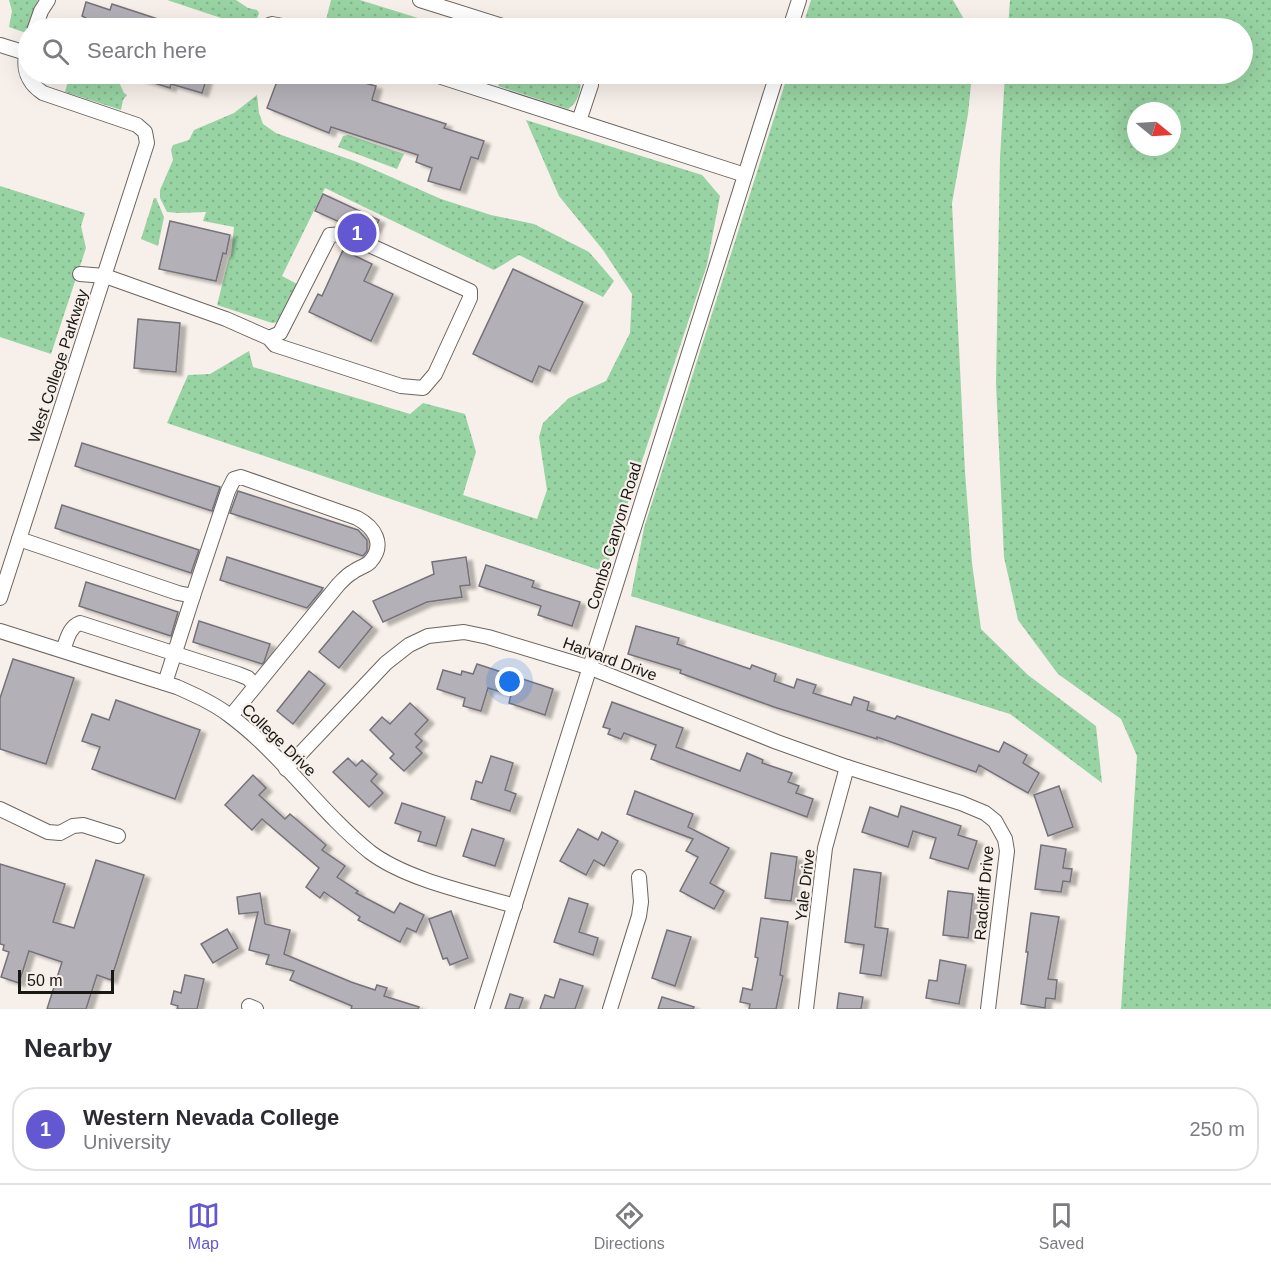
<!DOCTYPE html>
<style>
body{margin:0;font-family:Helvetica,sans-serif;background:#f7f7f7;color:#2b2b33}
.compass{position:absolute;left:1127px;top:102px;width:54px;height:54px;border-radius:50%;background:#fff;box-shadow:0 6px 24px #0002;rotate:108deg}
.scale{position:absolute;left:18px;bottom:15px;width:96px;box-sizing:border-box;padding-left:6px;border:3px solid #1a1815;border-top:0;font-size:16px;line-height:21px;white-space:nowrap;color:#1a1815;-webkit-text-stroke:4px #f7efe9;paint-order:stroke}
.you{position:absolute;left:510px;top:682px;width:21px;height:21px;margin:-15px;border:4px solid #fff;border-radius:50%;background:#1a73e8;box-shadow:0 0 0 9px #1a73e833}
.badge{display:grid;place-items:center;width:39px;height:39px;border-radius:50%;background:#6358d1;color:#fff;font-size:20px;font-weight:700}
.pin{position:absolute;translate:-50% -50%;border:3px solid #fff;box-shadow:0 2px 6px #0006}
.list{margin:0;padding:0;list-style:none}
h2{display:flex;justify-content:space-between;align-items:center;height:78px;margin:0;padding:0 24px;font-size:26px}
h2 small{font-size:20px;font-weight:400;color:#7c7c81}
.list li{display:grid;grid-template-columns:39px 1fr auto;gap:18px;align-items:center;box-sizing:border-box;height:84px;margin:0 12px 12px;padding:0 12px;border:2px solid #e1e1e2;border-radius:24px}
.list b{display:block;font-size:22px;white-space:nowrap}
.list p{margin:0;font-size:20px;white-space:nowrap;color:#7c7c81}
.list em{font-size:20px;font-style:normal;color:#7c7c81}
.icon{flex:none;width:33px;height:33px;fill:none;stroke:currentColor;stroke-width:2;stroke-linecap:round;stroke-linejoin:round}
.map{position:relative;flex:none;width:1271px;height:1009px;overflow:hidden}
.search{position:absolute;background:#fff;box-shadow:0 6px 24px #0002;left:18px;right:18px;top:18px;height:66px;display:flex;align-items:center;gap:15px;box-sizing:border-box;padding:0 21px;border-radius:33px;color:#7c7c81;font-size:22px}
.sheet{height:174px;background:#fff}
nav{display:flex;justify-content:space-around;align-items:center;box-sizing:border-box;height:84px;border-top:2px solid #e1e1e2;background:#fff;font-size:16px;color:#7c7c81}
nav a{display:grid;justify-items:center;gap:3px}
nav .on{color:#6358d1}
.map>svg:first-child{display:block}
</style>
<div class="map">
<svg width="1271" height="1009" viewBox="0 0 1271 1009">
<defs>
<pattern id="grass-dots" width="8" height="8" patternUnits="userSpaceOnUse" patternTransform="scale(1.5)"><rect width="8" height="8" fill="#98d3a3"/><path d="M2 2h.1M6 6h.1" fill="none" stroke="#82b48b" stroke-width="1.8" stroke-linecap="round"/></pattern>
<filter id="shadow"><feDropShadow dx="6" dy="3.5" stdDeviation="1.5" flood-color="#0004"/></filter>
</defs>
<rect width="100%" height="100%" fill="#f7efe9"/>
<g fill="url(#grass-dots)" fill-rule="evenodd">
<path d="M9 0H38L26 33 9 27 12 11Z"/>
<path d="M167 0H236L248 8 257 10 259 13 257 19 248 27Z"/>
<path d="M331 0H360L450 28H352L326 20Z"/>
<path d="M811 0H953L969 28H802Z"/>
<path d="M1010 0H1271V1009H1121L1137 756 1121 719 1058 674 1018 620 1004 557 996 383 1000 158 1005 74H1242V28H1008ZM1136 111H1172V147H1136Z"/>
<path d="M70 74H90C99 85 107 77 118 80L124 93 127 95 123 100 121 110 65 92Z"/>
<path d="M502 74H581C581 87 580 101 568 109L498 86Z"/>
<path d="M788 74H972L968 114 952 203 965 472 972 563 981 629 1028 675 1096 726 1102 783 1010 714 631 596 644 528Z"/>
<path d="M257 95 259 113 263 124 276 133 357 162 441 199 491 215 534 224 589 252 614 281 603 297 519 255 494 270 325 188 282 276 297 284 278 322 272 323 217 305 229 258 231 256 234 227 203 221 206 212 179 213 167 212 160 198V190L173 160 171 150 173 145 189 140 194 130 234 113Z"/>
<path d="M526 120 702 175 720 196 707 265 605 572 167 423 188 375 210 374 249 351 253 367 410 414 423 403 465 414 476 452 463 495 537 519 547 490 539 437 543 423 569 398 606 381 630 333 632 294 603 250 559 196Z"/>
<path d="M348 135 404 154 397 169 338 147 343 136Z"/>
<path d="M0 186 85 213 81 226 86 248 51 354 0 337Z"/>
<path d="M154 198H156L164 217 158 246 141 239Z"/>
</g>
<g fill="#b4b0b8" stroke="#767279" stroke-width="1.5" filter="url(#shadow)">
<path d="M86 2 110 10 112 4 179 26 178 28H82L86 18 82 16Z"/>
<path d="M133 74H208L202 93 171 84 170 88 132 76Z"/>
<path d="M278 74H316L345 79 347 74 359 76 357 81 376 86 372 100 446 124 444 128 484 141 478 159 471 157 460 190 428 181 432 168 416 162 418 155 331 127 329 133 267 108 276 84Z"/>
<path d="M323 194 379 220 374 230 366 226 364 233 315 211Z"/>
<path d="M170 221 230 235 226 254 223 253 216 281 159 269Z"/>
<path d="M343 250 372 264 364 281 393 294 371 341 309 312 318 294 322 296Z"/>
<path d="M513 269 583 302 550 371 539 366 532 382 473 354Z"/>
<path d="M138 319 180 323 176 372 134 368Z"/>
<path d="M82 443 220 487 212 511 75 466Z"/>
<path d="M238 491 358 530 367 540V551L363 556 230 513Z"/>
<path d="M62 505 199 550 191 573 55 528Z"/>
<path d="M227 557 323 588 321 591 307 608 220 580Z"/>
<path d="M466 557 470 585 460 586 462 597 427 602 383 622 373 601 434 574 432 562Z"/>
<path d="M486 565 534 581 532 587 580 602 572 626 538 615 541 606 479 586Z"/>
<path d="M86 582 178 612 171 636 79 606Z"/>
<path d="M353 611 372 627 339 668 319 652Z"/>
<path d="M199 621 270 644 264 662 262 664 193 642Z"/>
<path d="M636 626 679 638 677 644 750 669 752 665 776 674 774 681 794 688 797 679 816 685 813 693 851 705 854 697 869 702 867 710 895 719 897 716 999 752 1004 742 1027 755 1023 763 1039 773 1028 793 979 765 976 772 877 737V739L774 707 680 673 681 670 628 654Z"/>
<path d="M13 659 74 678 46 764 0 749V698Z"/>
<path d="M477 664 553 689 545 715 509 703 511 695 488 688 481 711 463 706 465 698 437 689 443 670 461 675 462 671 473 674Z"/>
<path d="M309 671 325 684 293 724 277 711Z"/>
<path d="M116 700 200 730 175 799 92 769 100 747 82 741 92 714 109 720Z"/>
<path d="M612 702 683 728 676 747 740 771 747 753 763 760 762 763 792 773 788 782 799 786 796 793 813 799 807 817 651 759 656 745 624 733 621 739 608 734 610 729 603 727Z"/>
<path d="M410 703 428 720 415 734 422 741 416 747 422 753 404 771 390 758 394 754 370 730 382 717 390 724Z"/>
<path d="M491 756 513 763 505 790 516 794 510 811 471 799 476 781 482 783Z"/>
<path d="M348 758 356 766 362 760 377 774 371 781 383 793 369 807 333 772Z"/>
<path d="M253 775 266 788 259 795 285 819 290 814 326 845 322 850 345 866 337 877 358 891 356 893 394 913 400 903 424 915 416 932 407 928 400 942 358 920 360 917 324 892 320 898 306 887 319 868 262 819 252 830 225 805Z"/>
<path d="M1059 786 1073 827 1048 836 1034 795Z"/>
<path d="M635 791 693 814 688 827 729 848 710 883 724 891 714 909 680 891 698 857 686 851 693 839 627 814Z"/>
<path d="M402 803 445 817 436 846 418 841 421 832 395 823Z"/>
<path d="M901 806 961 826 958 835 977 841 968 869 930 858 936 838 913 831 908 847 862 832 870 807 898 817Z"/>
<path d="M472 829 504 839 495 866 463 856Z"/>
<path d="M578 829 598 840 602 832 618 841 604 866 594 860 586 875 560 861Z"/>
<path d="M1041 845 1066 849 1063 868 1072 869 1070 882 1063 881 1061 892 1035 889Z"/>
<path d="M771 853 797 857 791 901 765 898Z"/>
<path d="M96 860 144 875 111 980 97 975 86 1009H47L62 962 29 951 19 983 1 977 9 952 3 950 4 945 0 944V864L65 884 53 922 74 928Z"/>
<path d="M854 869 881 873 875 927 888 929 881 976 860 973 864 945 845 942Z"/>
<path d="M948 891 973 894 968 938 943 935Z"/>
<path d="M260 893 265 924 290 930 284 954 351 982 375 990 377 985 387 988 384 996 419 1007 418 1009H351L352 1006 290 980 294 971 266 964 269 955 249 950 258 912 239 914 237 897Z"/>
<path d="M569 898 588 904 579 932 598 938 593 955 554 942Z"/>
<path d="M451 911 468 958 450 965 447 958 443 959 429 919Z"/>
<path d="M1031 913 1059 917 1048 979 1057 980 1055 999 1046 998 1045 1008 1021 1004 1028 952H1026Z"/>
<path d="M761 918 788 922 780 975 783 976 776 1009H749L750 1004 740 1002 743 988 752 990 758 958 755 957Z"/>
<path d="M227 929 238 948 213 963 201 944Z"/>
<path d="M667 930 691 937 675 986 652 978Z"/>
<path d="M940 960 966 965 959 1004 926 998 929 980 937 981Z"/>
<path d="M185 975 204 979 197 1009H177L178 1006 171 1004 174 991 181 993Z"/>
<path d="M560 979 583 986 575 1009H540L545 995 554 998Z"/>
<path d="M839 993 863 997 861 1009H837Z"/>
<path d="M510 994 523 998 519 1009H505Z"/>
<path d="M662 997 694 1007 693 1009H658Z"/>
</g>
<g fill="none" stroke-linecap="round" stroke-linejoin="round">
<g stroke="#6c6560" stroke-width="16">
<g id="minor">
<path d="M420 0 509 28"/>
<path d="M35 28 41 11 48 0"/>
<path d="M261 28 272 24 293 28"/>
<path d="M790 28 799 0"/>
<path d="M0 45 26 53"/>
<path d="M432 74 745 175"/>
<path d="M579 121 591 85V74"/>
<path d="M80 274 105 276 226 319 269 338 275 345 401 386 423 388 435 374 470 298V291L345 234 330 235 280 333 269 338"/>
<path d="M19 539 178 593 193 596 228 491 234 479 241 477 357 518C374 527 386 544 370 562 366 566 358 568 353 572 347 575 343 580 338 585L231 716"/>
<path d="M0 598 147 143 145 132 137 125 43 93C25 81 22 66 28 46"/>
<path d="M0 631 177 687C195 695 213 703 229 715 282 754 319 811 370 852 407 880 471 893 515 906"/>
<path d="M63 650C67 640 69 627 80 623L238 674 248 678 255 686"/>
<path d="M165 683 193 596"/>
<path d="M286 769 386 663 409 645 428 636 464 632 488 637 591 668 777 742 847 767 961 803 985 813 995 821 1005 839 1007 851 988 1009"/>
<path d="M0 809 48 832 60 833 73 826 83 825 118 836"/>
<path d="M249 1006 256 1009"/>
<path d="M482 1009 777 74"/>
<path d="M610 1009 639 916 641 902 639 877"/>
<path d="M806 1009 825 848 847 767"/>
</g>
</g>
<use href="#minor" stroke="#fff" stroke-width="14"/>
</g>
<g text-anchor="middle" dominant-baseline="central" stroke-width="4.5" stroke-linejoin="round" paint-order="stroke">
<g font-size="16" fill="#1a1815" stroke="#f7efe9">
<text transform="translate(58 366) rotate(-72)">West College Parkway</text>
<text transform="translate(614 536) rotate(-73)">Combs Canyon Road</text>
<text transform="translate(610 659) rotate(20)">Harvard Drive</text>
<text transform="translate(279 740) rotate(44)">College Drive</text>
<text transform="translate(805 885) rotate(-83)">Yale Drive</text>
<text transform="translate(984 893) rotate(-85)">Radcliff Drive</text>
</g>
</g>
</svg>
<svg class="compass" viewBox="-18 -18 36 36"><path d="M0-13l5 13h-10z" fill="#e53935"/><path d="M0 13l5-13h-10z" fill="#7c7c81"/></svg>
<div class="scale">50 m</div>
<div class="you"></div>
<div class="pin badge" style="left:357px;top:233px">1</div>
<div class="search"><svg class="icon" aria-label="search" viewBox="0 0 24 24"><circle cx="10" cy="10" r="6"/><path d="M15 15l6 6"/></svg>Search here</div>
</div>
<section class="sheet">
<h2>Nearby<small></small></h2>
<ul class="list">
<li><span class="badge">1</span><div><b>Western Nevada College</b><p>University</p></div><em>250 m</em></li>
</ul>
</section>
<nav>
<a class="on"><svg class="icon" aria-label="map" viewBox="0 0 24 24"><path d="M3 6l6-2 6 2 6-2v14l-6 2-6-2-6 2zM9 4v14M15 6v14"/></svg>Map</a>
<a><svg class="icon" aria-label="directions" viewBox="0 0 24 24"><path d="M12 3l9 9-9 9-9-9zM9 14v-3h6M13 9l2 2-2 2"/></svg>Directions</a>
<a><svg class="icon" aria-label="saved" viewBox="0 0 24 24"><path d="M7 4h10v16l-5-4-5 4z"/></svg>Saved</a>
</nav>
